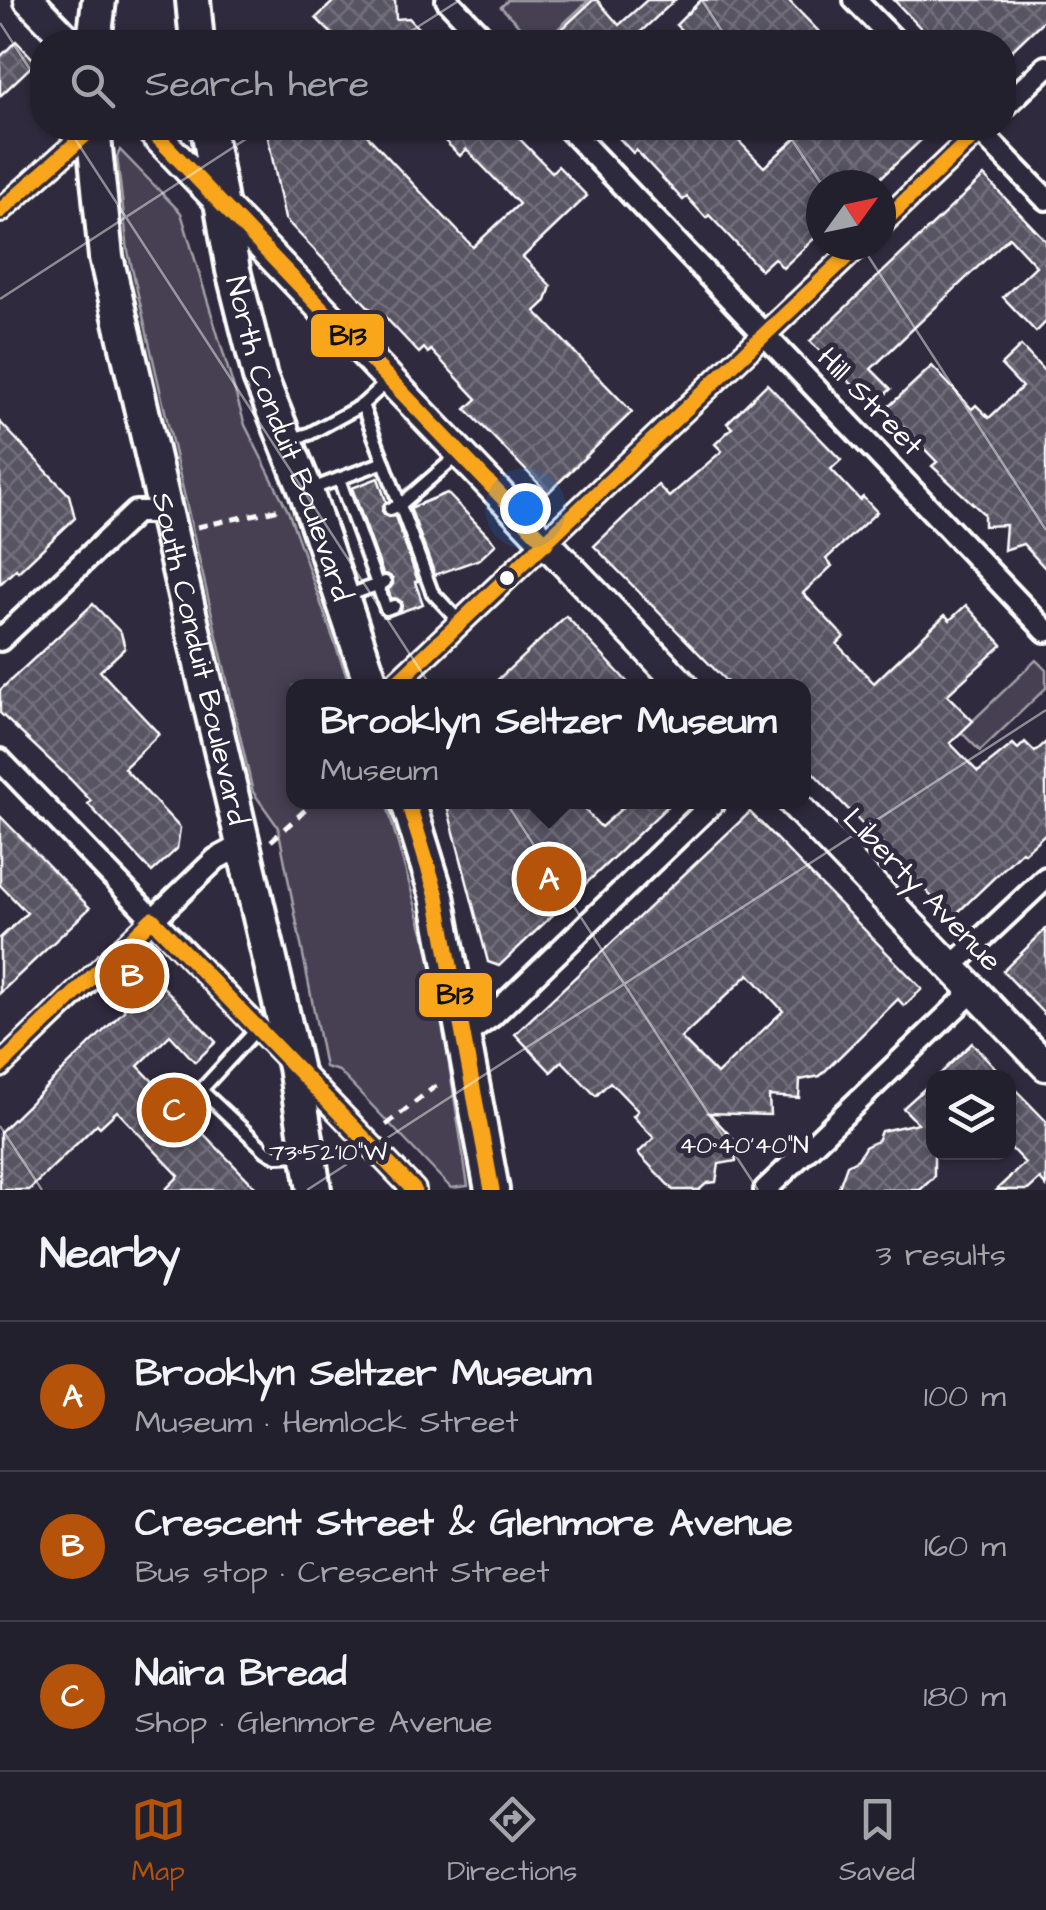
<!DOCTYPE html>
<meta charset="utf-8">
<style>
body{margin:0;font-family:"Architects Daughter",sans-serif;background:#2b2836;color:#f1f3f6}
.controls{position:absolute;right:30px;bottom:30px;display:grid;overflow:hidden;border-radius:20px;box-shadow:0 2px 8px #0004}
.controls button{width:90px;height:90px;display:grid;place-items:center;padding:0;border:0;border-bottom:2px solid #403e4a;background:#23202e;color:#f1f3f6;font:50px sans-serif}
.compass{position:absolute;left:806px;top:170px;width:90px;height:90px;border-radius:50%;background:#23202e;box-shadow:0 2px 8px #0004;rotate:57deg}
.you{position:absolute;left:525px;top:508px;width:35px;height:35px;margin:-25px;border:8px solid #fff;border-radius:50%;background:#1a73e8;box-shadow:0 0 0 15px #1a73e833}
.badge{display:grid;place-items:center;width:65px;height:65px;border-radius:50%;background:#b45309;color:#fff;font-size:32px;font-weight:700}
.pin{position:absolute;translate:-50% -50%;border:5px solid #fff;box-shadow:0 2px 10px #0006}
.popup{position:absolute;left:286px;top:679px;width:525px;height:130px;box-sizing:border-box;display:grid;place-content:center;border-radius:20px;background:#23202e;filter:drop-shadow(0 2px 8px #0005);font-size:32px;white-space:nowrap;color:#a3a3aa}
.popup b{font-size:38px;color:#f1f3f6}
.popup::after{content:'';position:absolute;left:50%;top:100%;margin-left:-20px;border:20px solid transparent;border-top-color:#23202e}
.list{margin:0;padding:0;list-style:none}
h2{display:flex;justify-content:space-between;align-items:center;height:130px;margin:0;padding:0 40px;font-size:42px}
h2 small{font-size:32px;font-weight:400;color:#a3a3aa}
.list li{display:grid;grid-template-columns:65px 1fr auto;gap:30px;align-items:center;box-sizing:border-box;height:150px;padding:0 40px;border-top:2px solid #403e4a}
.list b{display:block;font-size:38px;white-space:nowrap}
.list p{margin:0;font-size:32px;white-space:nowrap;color:#a3a3aa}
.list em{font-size:32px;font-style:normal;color:#a3a3aa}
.icon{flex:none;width:55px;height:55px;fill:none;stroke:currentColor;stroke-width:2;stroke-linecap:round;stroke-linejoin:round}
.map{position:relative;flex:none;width:1046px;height:1190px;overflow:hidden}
.search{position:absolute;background:#23202e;box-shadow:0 2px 8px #0004;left:30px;right:30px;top:30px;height:110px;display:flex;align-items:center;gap:25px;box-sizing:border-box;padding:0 35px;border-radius:40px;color:#a3a3aa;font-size:38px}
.sheet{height:580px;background:#23202e}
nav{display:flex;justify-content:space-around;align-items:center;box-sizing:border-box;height:140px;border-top:2px solid #403e4a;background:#23202e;font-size:28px;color:#a3a3aa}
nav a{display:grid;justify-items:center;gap:5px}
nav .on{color:#b45309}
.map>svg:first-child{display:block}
</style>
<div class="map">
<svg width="1046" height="1190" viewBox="0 0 1046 1190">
<defs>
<pattern id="building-cross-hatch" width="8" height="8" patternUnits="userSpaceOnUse" patternTransform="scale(2.5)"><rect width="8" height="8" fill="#595564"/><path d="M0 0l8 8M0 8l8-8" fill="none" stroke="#726e7b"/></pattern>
</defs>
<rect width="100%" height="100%" fill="#2f2a3d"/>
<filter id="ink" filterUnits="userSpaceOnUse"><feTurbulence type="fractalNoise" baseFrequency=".01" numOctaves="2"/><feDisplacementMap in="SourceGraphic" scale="20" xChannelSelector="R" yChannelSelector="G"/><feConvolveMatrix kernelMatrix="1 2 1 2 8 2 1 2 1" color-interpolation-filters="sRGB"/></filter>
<g filter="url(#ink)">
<g fill="#464152" stroke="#a2a0a8" stroke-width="2.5">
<path d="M508 0H589L544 42H535L501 7Z"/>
<path d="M120 150 181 213 245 425 289 513 350 686H294V802H386L435 974 468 1186 451 1188 339 1071 325 1067 278 827 253 792 128 251 117 157Z"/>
<path d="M1036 660 1046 670V688L980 751 961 732Z"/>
</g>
<g fill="url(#building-cross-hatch)" stroke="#fff" stroke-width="2.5" fill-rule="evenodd">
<path d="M335 0H395L396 19 409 18 431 42H340L316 18Z"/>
<path d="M593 0H597L619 25 647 0H675L633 39 636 42H548Z"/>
<path d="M701 0H788L829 42H693L676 25Z"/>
<path d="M894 0H1046V18L1004 58V42H934Z"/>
<path d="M16 41 36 62 0 96V57Z"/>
<path d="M266 128H360L473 247 519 204 466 149 460 156 432 128H509L552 172 558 166 587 196 523 257 551 286 546 301 535 311 632 412 548 493 466 409 477 399 431 350 428 353 424 348 419 353 385 317 382 321 285 219Z"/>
<path d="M616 128H726L764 167 807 128H934L873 185H821V232L783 268 774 258 761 270 709 215 706 218 687 197 683 200 636 150 633 153 618 137 622 134Z"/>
<path d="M984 176 1046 241V322L1036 332 1003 297 1036 266 1009 237 871 369 891 389 873 406 810 341Z"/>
<path d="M1021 346 1046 373V569L1023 544 1004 550 1006 525 984 526V514L932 466 937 462 886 409 932 366 972 409 976 405 989 418 1022 387 1001 365Z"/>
<path d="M767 384 841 460 831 469 860 500 863 497 877 512 826 559 832 566 803 593 844 637 837 644 874 683 945 615 950 620 966 605 1002 645 947 695 973 721 950 743 978 772 1013 744 1018 749 1025 742 1035 752 1046 742V833L1024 853 1022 851 952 918 804 763V686H731L594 546 658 485 669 497 722 451 715 444 732 428 727 423Z"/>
<path d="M0 422 69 495 75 518 18 572 16 569 0 584Z"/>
<path d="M378 478 386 501 382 511 388 517 395 516 418 581 415 582 423 604 400 612 402 602 391 598 388 590 393 584V578L383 574 352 488Z"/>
<path d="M447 493 496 544 480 559 435 575 410 508Z"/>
<path d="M93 604 121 633 125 648 100 671 159 734 124 768 180 828 177 849 152 872 88 804 91 801 70 779 0 713V690Z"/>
<path d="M566 616 631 686H491Z"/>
<path d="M446 802H577L601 827 629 802H672L499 966 488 962Z"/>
<path d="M750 812 922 989 904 1006 898 999 820 1076 800 1080 799 1098 769 1096 770 1115 709 1113 742 1148 735 1154 736 1161 719 1164 716 1182 707 1183 699 1190H673L638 1153 654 1138 633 1116 638 1111 610 1082 596 1096 562 1061 551 1072 515 1034ZM749 974 783 1011 717 1074 681 1038Z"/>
<path d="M0 816 90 908 0 993V938L27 913 0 885Z"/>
<path d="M1046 929V1016L1003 971Z"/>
<path d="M150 973 216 1042 195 1062 170 1035 138 1066 258 1190H165L179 1176 117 1111 100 1127 97 1124 29 1190H0V1132L124 1011 127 994Z"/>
<path d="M972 1043 1005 1078H936Z"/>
<path d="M934 1080V1177L920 1190H838L847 1165 858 1159 865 1147 877 1141 881 1131 918 1123 903 1108Z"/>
<path d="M1008 1082 1046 1121V1186L1040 1179 1028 1190H996L1025 1163 1008 1145Z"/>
</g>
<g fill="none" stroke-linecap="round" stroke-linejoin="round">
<g stroke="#fff" stroke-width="18">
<g id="lane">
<path d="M291 439 309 434 362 405"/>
<path d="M384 462 362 405 388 381"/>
<path d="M339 479 386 609 394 606"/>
<path d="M312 489 384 462 432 592 461 623"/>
<path d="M390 509 400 505 459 454"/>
<path d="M349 595 385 582"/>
<path d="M258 1028 201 1090 266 1151 277 1156 301 1155"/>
</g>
</g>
<g stroke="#fff" stroke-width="28">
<g id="street">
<path d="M447 0 487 42"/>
<path d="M855 0 896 42"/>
<path d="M1004 107 1046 67"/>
<path d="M568 128 1046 631"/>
<path d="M977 128 1046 199"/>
<path d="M0 211 93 128"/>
<path d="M881 224 982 128"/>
<path d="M0 640 136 512H166"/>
<path d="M393 686 859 245"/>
<path d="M0 760 414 1190"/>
<path d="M950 968 1046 878"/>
<path d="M465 1035 492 1016 714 802"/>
<path d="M0 1066 216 859 244 844"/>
<path d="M765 1190 973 991"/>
</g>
</g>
<g stroke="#fff" stroke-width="35">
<g id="secondary">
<path d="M29 0 70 42"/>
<path d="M149 128 683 686"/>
<path d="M793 802 1046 1066"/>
</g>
</g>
<g stroke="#fff" stroke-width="40">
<g id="primary">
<path d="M193 0 197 42"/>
<path d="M94 42 99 0"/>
<path id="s1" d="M93 128 106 257 295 1067 314 1190"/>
<path id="s2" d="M208 128 233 270 260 377 306 491 372 686"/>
<path d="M408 802 437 896 492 1190"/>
</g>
</g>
<g stroke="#fff" stroke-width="5" stroke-dasharray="10 8" stroke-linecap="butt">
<path d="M197 527 280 509"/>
<path d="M271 841 314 802"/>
<path d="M386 1125 442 1081"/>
</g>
<use href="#lane" stroke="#2f2a3d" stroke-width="10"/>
<use href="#street" stroke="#2f2a3d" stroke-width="20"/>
<use href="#secondary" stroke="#2f2a3d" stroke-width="28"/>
<use href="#primary" stroke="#2f2a3d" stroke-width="32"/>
<g stroke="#2f2a3d" stroke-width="22">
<g id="bus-1">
<path d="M149 128 546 543"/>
<path d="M0 211 93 128"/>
<path d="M881 224 982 128"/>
<path d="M393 686 859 245"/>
<path d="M408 802 437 896 492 1190"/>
<path d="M0 1066 152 919 414 1190"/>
</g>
</g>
<use href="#bus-1" stroke="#faa61a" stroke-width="15"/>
</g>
</g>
<path fill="none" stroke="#fff" stroke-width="2.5" stroke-opacity="0.45" d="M702 0 729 42M0 23 42 88M394 42 460 0M68 128 758 1190M784 128 822 185M861 245 1046 530M0 299 263 128M0 1126 42 1190M307 1190 1046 710"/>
<circle fill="#fff" stroke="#2f2a3d" stroke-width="4" cx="507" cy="578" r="9"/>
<g text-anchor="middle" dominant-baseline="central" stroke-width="10" stroke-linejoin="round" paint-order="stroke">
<g font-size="30" fill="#fff" stroke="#2f2a3d">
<text transform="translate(870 402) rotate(46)">Hill Street</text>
<text stroke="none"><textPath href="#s2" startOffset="322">North Conduit Boulevard</textPath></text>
<text stroke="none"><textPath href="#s1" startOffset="542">South Conduit Boulevard</textPath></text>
<text transform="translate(922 890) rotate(46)">Liberty Avenue</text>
</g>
</g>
<g font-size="25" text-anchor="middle" fill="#fff" stroke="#2f2a3d" stroke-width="10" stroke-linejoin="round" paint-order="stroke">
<text x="744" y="1153">40°40'40"N</text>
<text x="328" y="1160">73°52'10"W</text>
</g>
<g stroke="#2f2a3d" stroke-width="4">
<rect x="309" y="312" width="77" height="47" rx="10" fill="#faa61a"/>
<rect x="417" y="971" width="77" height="48" rx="10" fill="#faa61a"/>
</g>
<g font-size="28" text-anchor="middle" font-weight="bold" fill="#111">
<text x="348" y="345">B13</text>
<text x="455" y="1004">B13</text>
</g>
</svg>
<div class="controls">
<button><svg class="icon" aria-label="layers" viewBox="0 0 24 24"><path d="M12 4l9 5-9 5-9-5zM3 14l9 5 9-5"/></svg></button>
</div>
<svg class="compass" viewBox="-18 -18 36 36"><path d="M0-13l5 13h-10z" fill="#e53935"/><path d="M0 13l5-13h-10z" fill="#a3a3aa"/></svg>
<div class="you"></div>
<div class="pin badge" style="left:549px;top:879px">A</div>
<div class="popup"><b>Brooklyn Seltzer Museum</b>Museum</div>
<div class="pin badge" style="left:132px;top:976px">B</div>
<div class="pin badge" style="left:174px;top:1110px">C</div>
<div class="search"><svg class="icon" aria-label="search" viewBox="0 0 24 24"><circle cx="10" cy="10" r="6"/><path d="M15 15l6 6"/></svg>Search here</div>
</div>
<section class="sheet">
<h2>Nearby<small>3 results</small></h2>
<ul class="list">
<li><span class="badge">A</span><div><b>Brooklyn Seltzer Museum</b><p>Museum · Hemlock Street</p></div><em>100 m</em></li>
<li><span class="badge">B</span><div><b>Crescent Street &amp; Glenmore Avenue</b><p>Bus stop · Crescent Street</p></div><em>160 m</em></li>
<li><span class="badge">C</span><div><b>Naira Bread</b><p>Shop · Glenmore Avenue</p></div><em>180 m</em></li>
</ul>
</section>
<nav>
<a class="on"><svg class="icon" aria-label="map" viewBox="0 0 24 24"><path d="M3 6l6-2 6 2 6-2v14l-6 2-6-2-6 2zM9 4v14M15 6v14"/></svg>Map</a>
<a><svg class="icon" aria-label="directions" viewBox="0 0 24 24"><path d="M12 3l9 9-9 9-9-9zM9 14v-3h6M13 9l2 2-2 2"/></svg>Directions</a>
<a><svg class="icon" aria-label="saved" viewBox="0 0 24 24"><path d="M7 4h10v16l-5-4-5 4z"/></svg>Saved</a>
</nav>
